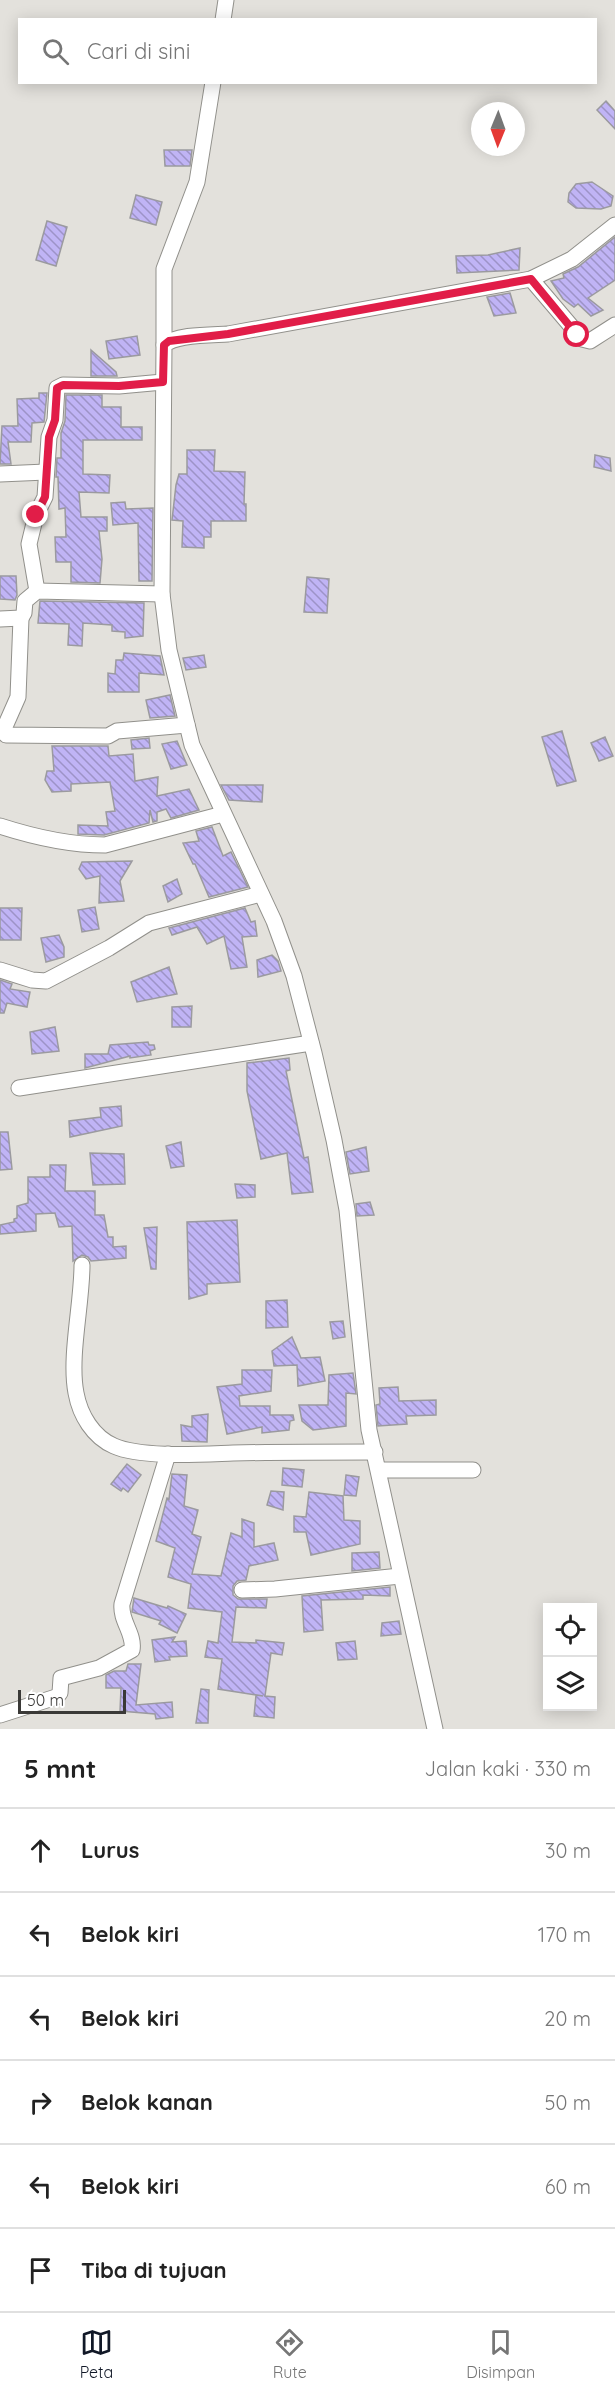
<!DOCTYPE html>
<html lang="id">
<meta charset="utf-8">
<style>
body{margin:0;font-family:Quicksand,sans-serif;background:#f6f6f6;color:#222}
.controls{position:absolute;right:18px;bottom:18px;display:grid;overflow:hidden;border-radius:0px;box-shadow:0 3px 15px #0003}
.controls button{width:54px;height:54px;display:grid;place-items:center;padding:0;border:0;border-bottom:2px solid #e0e0e0;background:#fff;color:#222;font:30px sans-serif}
.compass{position:absolute;left:471px;top:102px;width:54px;height:54px;border-radius:50%;background:#fff;box-shadow:0 3px 15px #0003;rotate:181deg}
.scale{position:absolute;left:18px;bottom:15px;width:108px;box-sizing:border-box;padding-left:6px;border:3px solid #3a3937;border-top:0;font-size:16px;line-height:21px;white-space:nowrap;color:#3a3937;-webkit-text-stroke:4px #fff;paint-order:stroke}
.stop{position:absolute;width:18px;height:18px;margin:-14px;border:4px solid #e11d48;border-radius:50%;background:#fff}
.stop.end{background:#e11d48;border-color:#fff;box-shadow:0 2px 6px #0008}
.list{margin:0;padding:0;list-style:none}
h2{display:flex;justify-content:space-between;align-items:center;height:78px;margin:0;padding:0 24px;font-size:26px}
h2 small{font-size:20px;font-weight:400;color:#767676}
.list li{display:grid;grid-template-columns:39px 1fr auto;gap:18px;align-items:center;box-sizing:border-box;height:84px;padding:0 24px;border-top:2px solid #e0e0e0}
.list b{display:block;font-size:22px;white-space:nowrap}
.list em{font-size:20px;font-style:normal;color:#767676}
.icon{flex:none;width:33px;height:33px;fill:none;stroke:currentColor;stroke-width:2;stroke-linecap:round;stroke-linejoin:round}
.map{position:relative;flex:none;width:615px;height:1729px;overflow:hidden}
.search{position:absolute;background:#fff;box-shadow:0 3px 15px #0003;left:18px;right:18px;top:18px;height:66px;display:flex;align-items:center;gap:15px;box-sizing:border-box;padding:0 21px;border-radius:0px;color:#767676;font-size:22px}
.sheet{height:582px;background:#fff}
nav{display:flex;justify-content:space-around;align-items:center;box-sizing:border-box;height:84px;border-top:2px solid #e0e0e0;background:#fff;font-size:16px;color:#767676}
nav a{display:grid;justify-items:center;gap:3px}
nav .on{color:#111827}
.map>svg:first-child{display:block}
</style>
<div class="map">
<svg width="615" height="1729" viewBox="0 0 615 1729">
<defs>
<pattern id="building-back-hatch" width="6" height="6" patternUnits="userSpaceOnUse" patternTransform="scale(1.5)"><rect width="6" height="6" fill="#c0b4f5"/><path d="M-1 5l2 2M0 0l6 6M5-1l2 2" fill="none" stroke="#9d93c7"/></pattern>
</defs>
<rect width="100%" height="100%" fill="#e3e1dc"/>
<g fill="url(#building-back-hatch)" stroke="#9b9a9f" stroke-width="1.5">
<path d="M606 101 615 111V129L597 110Z"/>
<path d="M164 150H192L190 166H165Z"/>
<path d="M592 182 613 196 611 206 601 209 576 208 568 202 569 193 576 184Z"/>
<path d="M136 195 162 202 156 225 130 218Z"/>
<path d="M47 221 67 227 56 266 36 260Z"/>
<path d="M615 237V280L588 298 603 310 591 316 578 304 574 307 563 299 551 281 564 278 563 274 578 267Z"/>
<path d="M520 248 519 270 457 273 456 256 488 255Z"/>
<path d="M510 293 516 313 494 316 487 297Z"/>
<path d="M137 336 140 355 109 359 106 341Z"/>
<path d="M91 350 116 372 117 376H91Z"/>
<path d="M39 393H47L44 422 32 423 31 442H8L11 464H0L2 426H18L17 399 39 398Z"/>
<path d="M66 395H102V407H121V427H142V440H83V474L110 475 109 493 79 492 81 517H107V531H99L102 559 100 583 71 582V562H56L55 537H66L65 508 59 509 58 477H56L57 458H61V433L65 421Z"/>
<path d="M187 450H215L214 471 245 472 244 504H246V521H211V537H204V548L182 547 183 521 172 520 176 485 179 474H187Z"/>
<path d="M595 455 610 458 611 471 594 467Z"/>
<path d="M125 502 126 509 153 508 152 581H139L138 523 113 525 111 503Z"/>
<path d="M0 576H16L17 595 15 600 0 599Z"/>
<path d="M307 577 329 579 327 613 304 612Z"/>
<path d="M40 601 144 603 143 636 125 638V632L112 631V625L83 623 82 646 68 645 69 624 38 623Z"/>
<path d="M124 653 160 656 164 675 139 673V692H108V673L115 674 116 660H123Z"/>
<path d="M204 655 206 667 186 670 183 658Z"/>
<path d="M170 695 175 716 150 718 146 700Z"/>
<path d="M562 731 576 781 557 786 542 737Z"/>
<path d="M605 737 613 756 599 761 591 743Z"/>
<path d="M149 738 150 748 132 749 131 740Z"/>
<path d="M177 741 187 765 171 769 162 744Z"/>
<path d="M52 746H108L109 756 133 754 135 781 158 777 157 796 189 789 199 810 171 818 166 809 157 812V821L153 822 150 810 149 823 104 835 78 834V825L108 826 106 812 115 811 110 782 71 784V791L52 792 45 780 47 771H54Z"/>
<path d="M221 785H263L262 802 229 800Z"/>
<path d="M212 827 223 856 231 852 248 887 209 897 195 864H193L183 843 199 841 196 831Z"/>
<path d="M132 861 120 881 124 901 99 903 100 876 86 879 79 869 82 862Z"/>
<path d="M177 879 182 894 168 902 163 886Z"/>
<path d="M95 907 99 929 82 932 78 910Z"/>
<path d="M0 908H22L21 940H0Z"/>
<path d="M245 908 251 922 255 921 257 936 242 937 247 967 231 969 224 936 207 944 197 927 172 935 169 928Z"/>
<path d="M59 935 64 947V957L46 962 41 938Z"/>
<path d="M272 955 278 961 281 971 258 977 257 960Z"/>
<path d="M169 967 177 994 137 1002 131 982Z"/>
<path d="M0 980 12 984 10 989 30 992 27 1007 7 1003 4 1013H0Z"/>
<path d="M192 1006 191 1027H172V1007Z"/>
<path d="M55 1027 59 1051 32 1054 30 1032Z"/>
<path d="M148 1042 149 1045H154L155 1049 150 1051 151 1055 130 1058V1056L85 1068V1054H108L110 1045Z"/>
<path d="M289 1058 290 1070 286 1071 304 1158 308 1157 313 1192 292 1194 287 1153 261 1159 247 1091V1063Z"/>
<path d="M121 1106 122 1126 70 1137 69 1121 101 1117 100 1108Z"/>
<path d="M0 1132H8L12 1169 0 1170Z"/>
<path d="M181 1142 184 1166 171 1168 166 1146Z"/>
<path d="M366 1147 369 1171 350 1174 346 1152Z"/>
<path d="M90 1153 124 1154 125 1184 93 1185Z"/>
<path d="M50 1165H66L65 1191H95V1215H104L108 1237H113V1247L126 1246V1258L91 1261 88 1257 82 1255 73 1261 72 1226 59 1227 55 1213 36 1214V1231L0 1234V1225L14 1222V1219L17 1218V1206L28 1203V1177H50Z"/>
<path d="M235 1184 255 1185V1197L237 1198Z"/>
<path d="M370 1202 374 1215 357 1216 356 1204Z"/>
<path d="M237 1220 240 1282 207 1284V1294L189 1299 187 1222Z"/>
<path d="M157 1227 156 1269H151L144 1228Z"/>
<path d="M287 1300 288 1327 266 1328V1301Z"/>
<path d="M343 1321 345 1337 333 1339 330 1322Z"/>
<path d="M292 1337 301 1358 320 1357 325 1381 298 1386 297 1365 274 1366 272 1351Z"/>
<path d="M242 1370H272L271 1391 239 1396 240 1406H270V1415H293L294 1420 290 1421 289 1430 262 1433V1427L227 1434 217 1387 242 1384Z"/>
<path d="M353 1373 356 1394 346 1393V1426L313 1430 302 1421 299 1405H328L329 1375Z"/>
<path d="M398 1387 399 1401 436 1400V1415L406 1416 407 1424 378 1426 376 1405 380 1404 379 1388Z"/>
<path d="M208 1414 207 1442 182 1441 181 1425 192 1427V1416Z"/>
<path d="M127 1464 141 1475 128 1492 123 1488 121 1491 111 1484Z"/>
<path d="M283 1468 304 1470 302 1487 282 1485Z"/>
<path d="M172 1474 187 1475 184 1506 198 1510 192 1534 201 1537 192 1574 221 1576 231 1533 242 1537V1519L254 1523V1547L274 1543 278 1560 249 1566 246 1580 237 1581 233 1586V1595L238 1599H267L266 1608 236 1607 232 1642 256 1643V1640L284 1643 282 1655 271 1653 265 1696 275 1697 274 1718 254 1716 256 1695 263 1696 218 1689 222 1659 205 1657 208 1641 218 1643 222 1612 188 1608 191 1584 168 1577 175 1548 156 1541 167 1498 169 1499Z"/>
<path d="M346 1475 359 1477 356 1496 344 1495Z"/>
<path d="M271 1491 284 1492 283 1510 267 1505Z"/>
<path d="M309 1492 343 1496 344 1520 360 1521V1544L311 1555 306 1532H294V1516L306 1517Z"/>
<path d="M379 1552 380 1568 352 1571V1553Z"/>
<path d="M390 1587V1596L363 1595V1599L321 1600 323 1630 304 1632 302 1596Z"/>
<path d="M134 1598 167 1608 168 1606 186 1614 177 1633 159 1624 161 1621 132 1612Z"/>
<path d="M399 1621 401 1634 381 1636 382 1623Z"/>
<path d="M175 1637 172 1642 186 1641 187 1656 169 1657 170 1660 155 1662 152 1640Z"/>
<path d="M355 1641 357 1659 338 1660 336 1643Z"/>
<path d="M128 1664H141L136 1705 172 1702 173 1717 156 1719 155 1714 120 1711 121 1688H106V1675L114 1671H126Z"/>
<path d="M201 1689 209 1690 208 1723H196Z"/>
</g>
<g fill="none" stroke-linecap="round" stroke-linejoin="round">
<g stroke="#91908b" stroke-width="17">
<g id="minor">
<path d="M223 20 226 0"/>
<path d="M531 279 582 339 590 341 615 325"/>
<path d="M164 345V269L197 182 213 82"/>
<path d="M0 474 46 472"/>
<path d="M37 591 29 544 36 515 45 497 49 437 55 420 57 388 63 385 119 386 163 382"/>
<path d="M21 618 18 697 3 731 6 735 108 736 117 731 187 725"/>
<path d="M0 619 21 618 24 613 25 601 37 591 162 594"/>
<path d="M0 826C34 837 69 845 105 845L223 814"/>
<path d="M0 970 32 980 46 981 109 948 149 923 261 894"/>
<path d="M19 1088 311 1043"/>
<path d="M82 1265C82 1304 69 1357 76 1393 80 1415 93 1437 114 1446 141 1458 202 1454 233 1453 280 1452 327 1452 375 1452"/>
<path d="M379 1470H473"/>
<path d="M242 1590 275 1589 400 1576"/>
<path d="M0 1715 56 1697 60 1693 61 1678 99 1668 132 1650C135 1634 120 1621 122 1604L168 1454"/>
<path d="M435 1729 369 1430 347 1210 334 1140 314 1053 294 976 274 921 192 745 169 650 162 594 164 345C176 334 212 335 228 334L531 279 572 259 615 225"/>
</g>
</g>
<use href="#minor" stroke="#fff" stroke-width="15"/>
</g>
<g fill="none" stroke-linecap="round" stroke-linejoin="round">
<path stroke="#e11d48" stroke-width="8" d="M36 515 45 497 49 437 55 420 57 388 63 385 119 386 163 382 164 345 169 341 228 334 531 279 577 335"/>
</g>
</svg>
<div class="controls">
<button><svg class="icon" aria-label="locate" viewBox="0 0 24 24"><circle cx="12" cy="12" r="6"/><path d="M12 2v4M12 18v4M2 12h4M18 12h4"/></svg></button>
<button><svg class="icon" aria-label="layers" viewBox="0 0 24 24"><path d="M12 4l9 5-9 5-9-5zM3 14l9 5 9-5"/></svg></button>
</div>
<svg class="compass" viewBox="-18 -18 36 36"><path d="M0-13l5 13h-10z" fill="#e53935"/><path d="M0 13l5-13h-10z" fill="#767676"/></svg>
<div class="scale">50 m</div>
<div class="stop" style="left:577px;top:335px"></div>
<div class="stop end" style="left:36px;top:515px"></div>
<div class="search"><svg class="icon" aria-label="search" viewBox="0 0 24 24"><circle cx="10" cy="10" r="6"/><path d="M15 15l6 6"/></svg>Cari di sini</div>
</div>
<section class="sheet">
<h2>5 mnt<small>Jalan kaki · 330 m</small></h2>
<ul class="list">
<li><svg class="icon" aria-label="ahead" viewBox="0 0 24 24"><path d="M12 20V5M6 11l6-6 6 6"/></svg><div><b>Lurus</b></div><em>30 m</em></li>
<li><svg class="icon" aria-label="left" viewBox="0 0 24 24"><path d="M17 20v-9H6M10 6l-5 5 5 5"/></svg><div><b>Belok kiri</b></div><em>170 m</em></li>
<li><svg class="icon" aria-label="left" viewBox="0 0 24 24"><path d="M17 20v-9H6M10 6l-5 5 5 5"/></svg><div><b>Belok kiri</b></div><em>20 m</em></li>
<li><svg class="icon" aria-label="right" viewBox="0 0 24 24"><path d="M7 20v-9h11M14 6l5 5-5 5"/></svg><div><b>Belok kanan</b></div><em>50 m</em></li>
<li><svg class="icon" aria-label="left" viewBox="0 0 24 24"><path d="M17 20v-9H6M10 6l-5 5 5 5"/></svg><div><b>Belok kiri</b></div><em>60 m</em></li>
<li><svg class="icon" aria-label="arrive" viewBox="0 0 24 24"><path d="M6 21V4h12l-3 4 3 4H6"/></svg><div><b>Tiba di tujuan</b></div></li>
</ul>
</section>
<nav>
<a class="on"><svg class="icon" aria-label="map" viewBox="0 0 24 24"><path d="M3 6l6-2 6 2 6-2v14l-6 2-6-2-6 2zM9 4v14M15 6v14"/></svg>Peta</a>
<a><svg class="icon" aria-label="directions" viewBox="0 0 24 24"><path d="M12 3l9 9-9 9-9-9zM9 14v-3h6M13 9l2 2-2 2"/></svg>Rute</a>
<a><svg class="icon" aria-label="saved" viewBox="0 0 24 24"><path d="M7 4h10v16l-5-4-5 4z"/></svg>Disimpan</a>
</nav>
